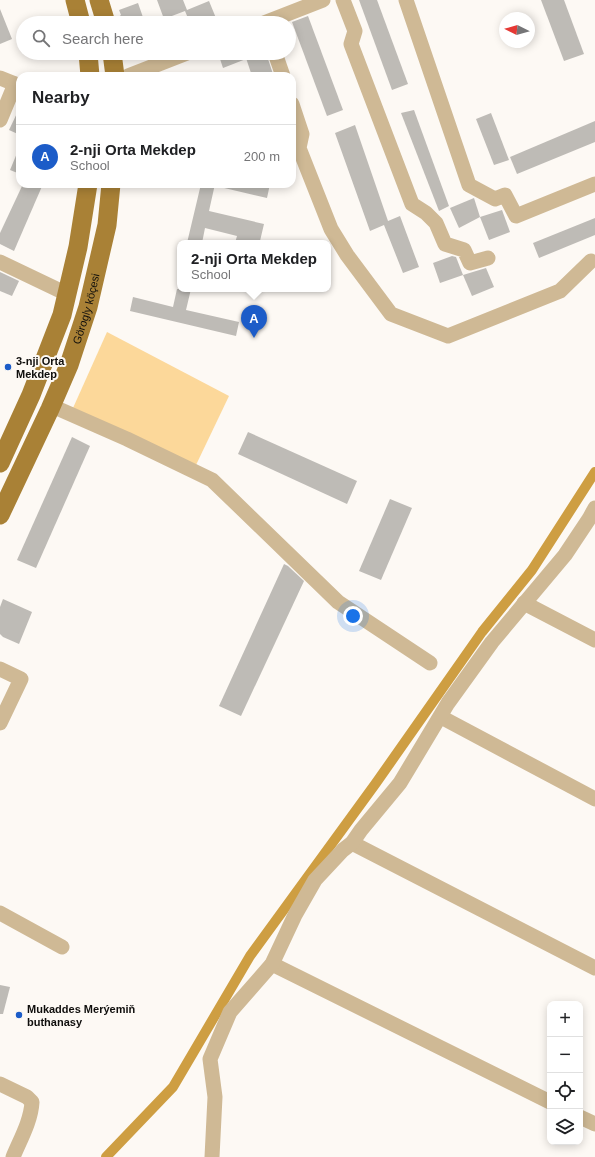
<!DOCTYPE html>
<meta charset="utf-8">
<style>
body{margin:0;font-family:Arial,sans-serif;background:#f6f6f6;color:#202124}
.controls{position:absolute;right:12px;bottom:12px;display:grid;overflow:hidden;border-radius:8px;box-shadow:0 2px 10px #0003}
.controls button{width:36px;height:36px;display:grid;place-items:center;padding:0;border:0;border-bottom:1px solid #e0e0e0;background:#fff;color:#202124;font:20px sans-serif}
.compass{position:absolute;left:499px;top:12px;width:36px;height:36px;border-radius:50%;background:#fff;box-shadow:0 2px 10px #0003;rotate:275deg}
.you{position:absolute;left:353px;top:616px;width:14px;height:14px;margin:-10px;border:3px solid #fff;border-radius:50%;background:#1a73e8;box-shadow:0 0 0 6px #1a73e833}
.badge{display:grid;place-items:center;width:26px;height:26px;border-radius:50%;background:#1c5cc8;color:#fff;font-size:13px;font-weight:700}
.pin{position:absolute;translate:-50% -33px;filter:drop-shadow(0 1px 2px #0008)}
.pin::after{content:'';position:absolute;top:21px;width:14px;height:12px;background:inherit;clip-path:polygon(0 0,100% 0,50% 100%)}
.popup{position:absolute;left:177px;top:240px;width:154px;height:52px;box-sizing:border-box;display:grid;place-content:center;border-radius:8px;background:#fff;filter:drop-shadow(0 1px 3px #0005);font-size:13px;white-space:nowrap;color:#757577}
.popup b{font-size:15px;color:#202124}
.popup::after{content:'';position:absolute;left:50%;top:100%;margin-left:-8px;border:8px solid transparent;border-top-color:#fff}
.list{margin:0;padding:0;list-style:none}
h2{display:flex;justify-content:space-between;align-items:center;height:52px;margin:0;padding:0 16px;font-size:17px}
h2 small{font-size:13px;font-weight:400;color:#757577}
.list li{display:grid;grid-template-columns:26px 1fr auto;gap:12px;align-items:center;box-sizing:border-box;height:64px;padding:0 16px;border-top:1px solid #e0e0e0}
.list b{display:block;font-size:15px;white-space:nowrap}
.list p{margin:0;font-size:13px;white-space:nowrap;color:#757577}
.list em{font-size:13px;font-style:normal;color:#757577}
.icon{flex:none;width:22px;height:22px;fill:none;stroke:currentColor;stroke-width:2;stroke-linecap:round;stroke-linejoin:round}
.map{position:relative;flex:none;width:595px;height:1157px;overflow:hidden}
.search{position:absolute;background:#fff;box-shadow:0 2px 10px #0003;left:16px;top:16px;width:280px;height:44px;display:flex;align-items:center;gap:10px;box-sizing:border-box;padding:0 14px;border-radius:22px;color:#757577;font-size:15px}
.panel{position:absolute;background:#fff;box-shadow:0 2px 10px #0003;left:16px;top:72px;width:280px;height:116px;border-radius:12px}
.map>svg:first-child{display:block}
</style>
<div class="map">
<svg width="595" height="1157" viewBox="0 0 595 1157">
<rect width="100%" height="100%" fill="#fdf9f4"/>
<path fill="#fcd89a" d="M107 332 229 396 196 465 73 408Z"/>
<g fill="none" stroke-linecap="round" stroke-linejoin="round">
<path stroke="#ce9e42" stroke-width="10" d="M106 1157 173 1087 250 956 376 783 482 632 532 570 595 472"/>
</g>
<g fill="#bebbb6">
<path d="M157 0H183L187 10 209 1 218 23H190L185 11 164 19Z"/>
<path d="M359 0H377L408 84 392 90Z"/>
<path d="M541 0H564L584 54 564 61Z"/>
<path d="M138 3 145 23H119L117 18 121 15 119 10Z"/>
<path d="M0 9 12 39 0 44Z"/>
<path d="M308 16 343 110 327 116 292 22Z"/>
<path d="M218 53H243L246 59 223 68Z"/>
<path d="M260 53H266L273 74 266 76H252L246 58Z"/>
<path d="M20 107V135L9 130Z"/>
<path d="M414 110 449 206 439 211 401 113Z"/>
<path d="M491 113 509 160 494 165 476 119Z"/>
<path d="M595 121V142L517 174 510 157Z"/>
<path d="M355 125 388 221 400 216 419 267 403 273 384 225 370 231 335 133Z"/>
<path d="M20 146V174L10 170Z"/>
<path d="M23 184H43L14 251 0 244V233Z"/>
<path d="M201 184H215L209 211 264 224 260 241 255 240V243H235L237 236 205 228 202 243H187Z"/>
<path d="M221 184H270L267 198 220 187Z"/>
<path d="M474 198 480 217 459 228 450 208Z"/>
<path d="M502 210 510 232 489 240 480 217Z"/>
<path d="M595 218V235L539 258 533 243Z"/>
<path d="M452 256 456 257 463 275 440 283 433 263Z"/>
<path d="M486 268 494 287 472 296 463 275Z"/>
<path d="M0 272 19 281 12 296 0 291Z"/>
<path d="M177 289H191L186 310 239 322 236 336 130 311 133 297 173 307Z"/>
<path d="M248 432 357 481 347 504 238 454Z"/>
<path d="M72 437 90 446 36 568 17 560Z"/>
<path d="M390 499 412 508 381 580 359 571Z"/>
<path d="M284 564 288 566 304 581 241 716 219 706Z"/>
<path d="M3 599 32 612 19 644 3 637 0 634V607Z"/>
<path d="M0 985 10 987 3 1014H0Z"/>
</g>
<g fill="none" stroke-linecap="round" stroke-linejoin="round">
<g stroke="#cfb995" stroke-width="15">
<path d="M343 0 355 31 351 44 412 204 426 213 436 223 445 244 464 250 470 263 488 258"/>
<path d="M406 0 469 185 495 199 505 195 516 216 595 184"/>
<path d="M264 23 323 0"/>
<path d="M275 53 283 76"/>
<path d="M128 76 187 53"/>
<path d="M0 78 20 86"/>
<path d="M292 104 302 134 299 148 331 229 347 255 391 314 448 336 560 291 591 261"/>
<path d="M0 120 15 84"/>
<path d="M0 262 67 294"/>
<path d="M52 406 127 439 212 480 338 602 430 663"/>
<path d="M524 603 595 640"/>
<path d="M0 669 21 679 0 723"/>
<path d="M441 717 595 799"/>
<path d="M352 843 595 968"/>
<path d="M0 913 62 947"/>
<path d="M272 964 550 1102"/>
<path d="M0 1084 27 1097 32 1102C31 1121 20 1140 13 1157"/>
<path d="M580 1117 595 1124"/>
<path d="M212 1157 215 1097 210 1059 230 1012 272 964 295 915 315 880 343 850 352 843 361 830 400 783 448 703 492 642 565 555 589 519 595 508"/>
</g>
<g stroke="#a98136" stroke-width="19">
<path d="M75 0 81 23"/>
<path d="M99 0 106 23"/>
<path d="M88 53 90 76"/>
<path d="M112 53 115 76"/>
<path d="M0 463 31 395 62 315 78 247 88 184"/>
<path id="s1" d="M0 515 50 409 69 365 88 307 107 225 111 184"/>
</g>
</g>
<g fill="#1c5cc8" stroke="#fdf9f4" stroke-width="1.5">
<circle cx="8" cy="367" r="4"/>
<circle cx="19" cy="1015" r="4"/>
</g>
<g text-anchor="middle" dominant-baseline="central" stroke-width="4" stroke-linejoin="round" paint-order="stroke">
<g font-size="11" fill="#0f0e0c" stroke="#fdf9f4">
<text stroke="none"><textPath href="#s1" startOffset="224">Görogly köçesi</textPath></text>
</g>
<g font-size="11" font-weight="bold" fill="#0f0e0c" stroke="#fdf9f4" text-anchor="start">
<text x="16" y="361">3-nji Orta<tspan x="16" dy="13">Mekdep</tspan></text>
<text x="27" y="1009">Mukaddes Merýemiň<tspan x="27" dy="13">buthanasy</tspan></text>
</g>
</g>
</svg>
<div class="controls">
<button>+</button>
<button>−</button>
<button><svg class="icon" aria-label="locate" viewBox="0 0 24 24"><circle cx="12" cy="12" r="6"/><path d="M12 2v4M12 18v4M2 12h4M18 12h4"/></svg></button>
<button><svg class="icon" aria-label="layers" viewBox="0 0 24 24"><path d="M12 4l9 5-9 5-9-5zM3 14l9 5 9-5"/></svg></button>
</div>
<svg class="compass" viewBox="-18 -18 36 36"><path d="M0-13l5 13h-10z" fill="#e53935"/><path d="M0 13l5-13h-10z" fill="#757577"/></svg>
<div class="you"></div>
<div class="pin badge" style="left:254px;top:338px">A</div>
<div class="popup"><b>2-nji Orta Mekdep</b>School</div>
<div class="search"><svg class="icon" aria-label="search" viewBox="0 0 24 24"><circle cx="10" cy="10" r="6"/><path d="M15 15l6 6"/></svg>Search here</div>
<section class="panel">
<h2>Nearby<small></small></h2>
<ul class="list">
<li><span class="badge">A</span><div><b>2-nji Orta Mekdep</b><p>School</p></div><em>200 m</em></li>
</ul>
</section>
</div>
